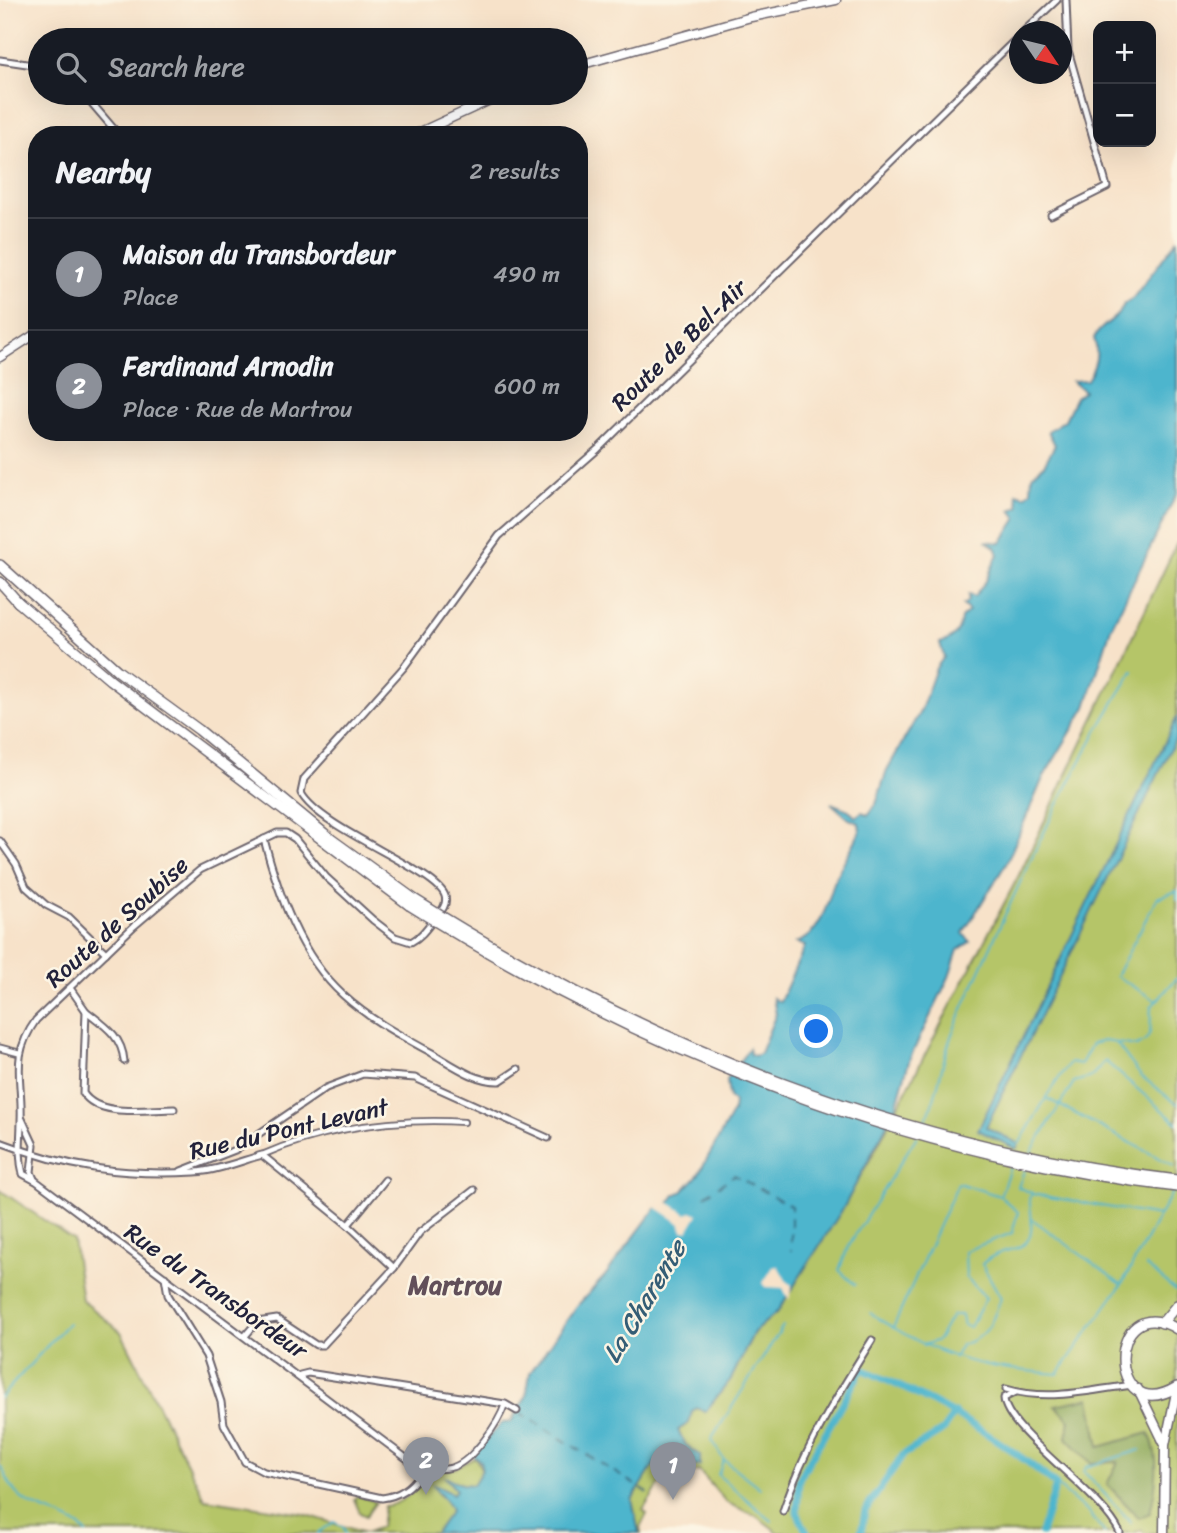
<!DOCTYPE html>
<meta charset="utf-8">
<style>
body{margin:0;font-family:Sriracha,sans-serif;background:#20242c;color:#f1f3f6}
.controls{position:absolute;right:21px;top:21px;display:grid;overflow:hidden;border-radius:14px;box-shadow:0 7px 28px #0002}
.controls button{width:63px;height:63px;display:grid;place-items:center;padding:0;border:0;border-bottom:2px solid #363941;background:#171b24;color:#f1f3f6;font:35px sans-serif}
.compass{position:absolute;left:1009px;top:21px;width:63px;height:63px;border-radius:50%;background:#171b24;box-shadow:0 7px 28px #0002;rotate:125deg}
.you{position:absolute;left:817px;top:1032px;width:24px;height:24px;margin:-18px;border:5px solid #fff;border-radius:50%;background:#1a73e8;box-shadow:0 0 0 10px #1a73e833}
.badge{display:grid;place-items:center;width:46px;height:46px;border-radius:50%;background:#8c9099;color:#fff;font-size:23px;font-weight:700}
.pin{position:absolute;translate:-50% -58px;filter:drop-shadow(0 2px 4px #0008)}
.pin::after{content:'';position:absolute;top:37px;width:24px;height:21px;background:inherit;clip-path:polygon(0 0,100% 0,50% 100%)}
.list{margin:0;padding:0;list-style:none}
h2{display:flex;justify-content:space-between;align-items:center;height:91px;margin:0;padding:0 28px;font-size:30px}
h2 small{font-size:23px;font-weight:400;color:#9ea1a6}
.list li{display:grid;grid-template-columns:46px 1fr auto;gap:21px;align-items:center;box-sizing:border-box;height:112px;padding:0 28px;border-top:2px solid #363941}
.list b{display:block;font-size:26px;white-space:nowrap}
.list p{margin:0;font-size:23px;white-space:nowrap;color:#9ea1a6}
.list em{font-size:23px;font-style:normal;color:#9ea1a6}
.icon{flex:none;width:38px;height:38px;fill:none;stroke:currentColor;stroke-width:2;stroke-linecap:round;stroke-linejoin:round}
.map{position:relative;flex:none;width:1177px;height:1533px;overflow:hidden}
.search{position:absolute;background:#171b24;box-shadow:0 7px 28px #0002;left:28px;top:28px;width:560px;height:77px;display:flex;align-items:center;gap:18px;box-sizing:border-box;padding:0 24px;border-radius:38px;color:#9ea1a6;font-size:26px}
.panel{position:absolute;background:#171b24;box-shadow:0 7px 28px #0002;left:28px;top:126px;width:560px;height:315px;border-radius:28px}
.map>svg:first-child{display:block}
</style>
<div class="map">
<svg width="1177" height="1533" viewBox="0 0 1177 1533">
<rect width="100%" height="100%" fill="#fcf5e5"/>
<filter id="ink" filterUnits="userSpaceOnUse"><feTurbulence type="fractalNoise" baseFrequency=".0143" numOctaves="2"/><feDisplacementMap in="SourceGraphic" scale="14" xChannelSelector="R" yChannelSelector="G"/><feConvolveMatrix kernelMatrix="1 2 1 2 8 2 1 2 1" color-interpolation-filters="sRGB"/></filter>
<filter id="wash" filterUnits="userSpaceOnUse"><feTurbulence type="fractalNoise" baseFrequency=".00686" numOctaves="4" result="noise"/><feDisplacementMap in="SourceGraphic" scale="28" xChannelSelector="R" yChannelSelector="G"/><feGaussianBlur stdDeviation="1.57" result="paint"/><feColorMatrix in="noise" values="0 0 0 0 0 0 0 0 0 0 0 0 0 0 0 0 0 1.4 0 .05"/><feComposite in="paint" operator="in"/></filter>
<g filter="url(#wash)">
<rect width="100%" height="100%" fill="#f7e2c9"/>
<g fill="#b5c567" stroke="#6c7451" stroke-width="2">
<path d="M1177 543V1533H1144L1142 1530 1133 1533H779L755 1515 727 1503 699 1471 662 1481 643 1510 647 1514 640 1528 641 1533H634L632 1500 659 1456 672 1465 692 1466 700 1456 685 1445 678 1430 689 1423 692 1411 697 1408 705 1411 731 1379 754 1332 778 1311 792 1289 871 1158 1019 875Z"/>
<path d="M0 1190 73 1240 82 1300 121 1332 205 1499 304 1514 365 1533 381 1527 384 1506C408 1505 417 1481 435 1469L455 1468 475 1457 482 1470 473 1485 462 1484 446 1478 456 1490 453 1494 434 1485 437 1493 449 1503 451 1511 435 1533H0Z"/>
<path d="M358 1495 376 1502 366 1516 360 1513 354 1499Z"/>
</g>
<path fill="#90aa5c" stroke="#59664c" stroke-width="2" d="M1090 1398 1099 1447 1149 1433C1161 1458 1156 1488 1150 1513L1139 1518 1107 1484 1118 1462 1091 1463 1067 1438 1070 1420 1055 1405Z"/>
<g fill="#4eb5cd" stroke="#386c84" stroke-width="2">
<path d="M1177 240V493L1111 628 1086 707 1043 778 1007 862 963 933 970 942 958 950 949 977 910 1058 896 1107 844 1207 778 1311 754 1332 731 1379 705 1412 697 1408 692 1411 689 1423 678 1430 685 1444 700 1456V1465C686 1470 672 1461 659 1457L632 1500 639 1533H435L451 1511C448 1499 438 1496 433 1484L453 1494 456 1490 445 1477 462 1484 473 1485 482 1470 480 1461 472 1454 502 1423 511 1422 526 1397 530 1373 577 1306 604 1277 658 1205 665 1209 675 1195 683 1191 698 1175 733 1112 734 1102 729 1098 727 1080 749 1048 750 1054 755 1056 760 1053 776 1014 773 998 780 1002 805 946 796 943C823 933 826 904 835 880 841 864 853 848 860 831L859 823 849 819 831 803 849 810 855 817 862 812 868 815 876 804 887 770 921 710 936 668 944 657 940 643C953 639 960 633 961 618L969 611 963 605 968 601V594L974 597 986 581 998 554 995 547 986 541 1001 543 1017 518 1011 510 1019 507 1017 493 1025 496 1031 491 1032 475 1044 465 1055 445 1048 431 1065 420 1076 397 1084 391 1072 381 1087 380C1096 366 1099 354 1094 338 1101 324 1119 319 1124 304L1133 298Z"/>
<path d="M1177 717V736L986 1127 1019 1144 1016 1149 978 1130Z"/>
</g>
<g fill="#f7e2c9">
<path d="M666 1201 687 1214 692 1211 698 1214 688 1231H682L681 1224 654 1206 658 1202 664 1204Z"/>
<path d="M778 1266 787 1282 792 1285 789 1300 783 1288 766 1287 763 1283 773 1267Z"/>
</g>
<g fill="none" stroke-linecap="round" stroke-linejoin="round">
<g stroke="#4eb5cd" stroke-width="2">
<path d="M1155 1000 1116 976 1157 898 1177 891V899"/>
<path d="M1117 1044 1141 1076 1177 1104"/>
<path d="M1046 1097 1070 1062 1081 1064 1092 1044 1104 1041 1137 1046C1156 1038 1149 1023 1151 1007L1177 978"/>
<path d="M923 1125C939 1097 941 1059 954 1029 1008 907 1062 783 1133 671"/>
<path d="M1019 1144 1046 1098 1174 1166"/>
<path d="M1031 1152 1074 1082 1091 1077 1105 1061 1177 1123"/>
<path d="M1027 1164 1018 1187 1032 1193"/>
<path d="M1000 1196 1012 1162"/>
<path d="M1160 1215 1174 1189"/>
<path d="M1032 1219 1121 1284"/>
<path d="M1146 1266 1176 1291"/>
<path d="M855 1285 839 1270 849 1245 917 1136"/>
<path d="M870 1313C940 1359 975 1367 1058 1374L1122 1284 1159 1216 1032 1194 1029 1198C1041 1266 1010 1237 982 1264L1001 1298C991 1324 989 1337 961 1345L954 1358"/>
<path d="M893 1328 958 1183 1000 1196 1018 1212 1012 1233 965 1251 966 1277 986 1298 970 1327 964 1326 962 1315H952L938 1340 924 1345"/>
<path d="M0 1398 68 1323"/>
<path d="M723 1461 718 1475 772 1521"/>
<path d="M0 1466C7 1475 10 1488 18 1495 33 1511 67 1513 87 1533"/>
<path d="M1056 1485 1089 1513 1105 1533"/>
<path d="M760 1488 724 1460 711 1440 783 1326"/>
<path d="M1131 1522 1084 1472 1086 1467 1140 1450"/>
<path d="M277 1533H286"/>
<path d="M318 1533 334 1522 343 1527 346 1533"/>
</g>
<g stroke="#4eb5cd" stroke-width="7">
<path d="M807 1533 797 1512 799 1479 862 1369C932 1400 997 1434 1056 1485L1041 1533"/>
<path d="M861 1533 865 1511 903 1455 942 1431 955 1413"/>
</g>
<g stroke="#345d75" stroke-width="2" stroke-dasharray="9 7" stroke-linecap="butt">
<path d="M705 1196 734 1175 791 1206V1251"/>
<path d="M519 1412 651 1495"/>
</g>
</g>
</g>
<g filter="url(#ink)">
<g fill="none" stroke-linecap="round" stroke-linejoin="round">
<g stroke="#6d656d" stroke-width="8">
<g id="pedestrian">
<path d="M262 1155C327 1127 394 1118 464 1122"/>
<path d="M420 1470C431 1468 443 1471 453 1467 472 1461 499 1423 505 1404"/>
</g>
</g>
<g stroke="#6d656d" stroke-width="9">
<g id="minor">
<path d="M1023 32 1057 0"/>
<path d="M0 60 40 66"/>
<path d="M83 93 119 135"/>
<path d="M1051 215 1107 187 1068 50 1066 0"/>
<path d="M264 839C278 893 300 956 343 995 369 1019 401 1036 432 1053 453 1065 475 1082 500 1081L518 1069"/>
<path d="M0 841 16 864 26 887 46 905 69 917 106 953"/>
<path d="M70 988 86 1011 83 1093C99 1118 147 1109 174 1109"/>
<path d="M86 1011C105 1026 122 1036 124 1061"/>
<path d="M0 1048 19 1053"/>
<path d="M22 1119 34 1145 31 1172 34 1179"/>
<path d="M0 1142C67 1168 123 1176 195 1172 217 1171 241 1161 262 1155L348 1225 394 1268"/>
<path d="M181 1171 235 1150 326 1088 363 1074 415 1078 548 1138"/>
<path d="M348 1225 385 1180"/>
<path d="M165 1277 168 1295 206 1356 221 1402 224 1424 245 1462 264 1472 382 1498C398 1496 411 1488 420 1474L418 1467 36 1181 23 1174C18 1154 21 1139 21 1120 23 1079 9 1058 36 1020L134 926 200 870 277 833H286L295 839 326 877 373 920 395 937 411 942C421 937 427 928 434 919 439 913 448 906 445 896 437 870 321 830 301 793L304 779 404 667 499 536 598 449 1020 35"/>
<path d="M245 1336 257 1322 277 1319 316 1345H323L394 1268 420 1232 474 1190"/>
<path d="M300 1375 308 1373 505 1404 517 1411"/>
<path d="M1006 1389C1050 1402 1088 1390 1133 1385"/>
<path d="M1016 1392 1004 1398C1005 1431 1103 1493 1120 1533"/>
<path d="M783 1511C803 1450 838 1394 872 1340"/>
</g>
</g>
<g stroke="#6d656d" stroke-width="11">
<g id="secondary">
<path d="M576 66 751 17 836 0"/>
<path d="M414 135 505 93"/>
<path d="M0 357 37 333"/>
<path d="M1138 1389 1164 1443"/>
<path d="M1164 1533 1165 1445 1177 1388"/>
</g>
</g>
<g stroke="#6d656d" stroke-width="12">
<g id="primary">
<path d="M0 565 118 671 199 730 331 839 414 899"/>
<path d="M18 602 110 680 409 905"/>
<path d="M1162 1323 1177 1305"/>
<path d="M1177 1329C1105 1287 1105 1430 1177 1387"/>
</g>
</g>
<g stroke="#6d656d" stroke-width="12">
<path id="trunk" d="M0 582 18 602"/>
</g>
<use href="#pedestrian" stroke="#fff" stroke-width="4.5"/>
<use href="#minor" stroke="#fff" stroke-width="5"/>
<use href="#secondary" stroke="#fff" stroke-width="8"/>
<use href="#primary" stroke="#fff" stroke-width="9"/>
<use href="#trunk" stroke="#fff" stroke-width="9"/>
<g stroke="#6d656d" stroke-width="12" stroke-linecap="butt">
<g id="primary-bridge">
<path d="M414 899C644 1045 905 1148 1177 1180"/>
<path d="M409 905C643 1052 902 1154 1177 1187"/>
</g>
</g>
<use href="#primary-bridge" stroke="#fff" stroke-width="9"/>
</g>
</g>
<g text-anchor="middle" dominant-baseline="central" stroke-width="5" stroke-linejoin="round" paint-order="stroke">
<g font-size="24" fill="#22223b" stroke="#fcf5e5">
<text transform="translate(679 345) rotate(-44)">Route de Bel-Air</text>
<text transform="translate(117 922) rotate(-42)">Route de Soubise</text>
<text transform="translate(289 1129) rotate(-13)">Rue du Pont Levant</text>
<text transform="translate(216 1291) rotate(35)">Rue du Transbordeur</text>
</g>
<g font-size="26" font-weight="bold" fill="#62505a" stroke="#fcf5e5">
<text x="455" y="1285">Martrou</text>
</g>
<g font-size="26" font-style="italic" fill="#345d75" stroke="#fcf5e5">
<text transform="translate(644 1301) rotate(-59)">La Charente</text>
</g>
</g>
</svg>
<div class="controls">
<button>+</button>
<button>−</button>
</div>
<svg class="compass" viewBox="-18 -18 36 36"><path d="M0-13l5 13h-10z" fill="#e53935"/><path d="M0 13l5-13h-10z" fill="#9ea1a6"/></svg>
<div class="you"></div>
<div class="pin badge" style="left:673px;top:1500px">1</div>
<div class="pin badge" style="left:426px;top:1495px">2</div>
<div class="search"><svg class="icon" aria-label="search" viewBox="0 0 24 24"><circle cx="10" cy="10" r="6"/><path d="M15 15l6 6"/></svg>Search here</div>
<section class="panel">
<h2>Nearby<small>2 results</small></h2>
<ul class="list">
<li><span class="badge">1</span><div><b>Maison du Transbordeur</b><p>Place</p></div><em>490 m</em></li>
<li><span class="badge">2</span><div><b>Ferdinand Arnodin</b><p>Place · Rue de Martrou</p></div><em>600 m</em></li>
</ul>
</section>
</div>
